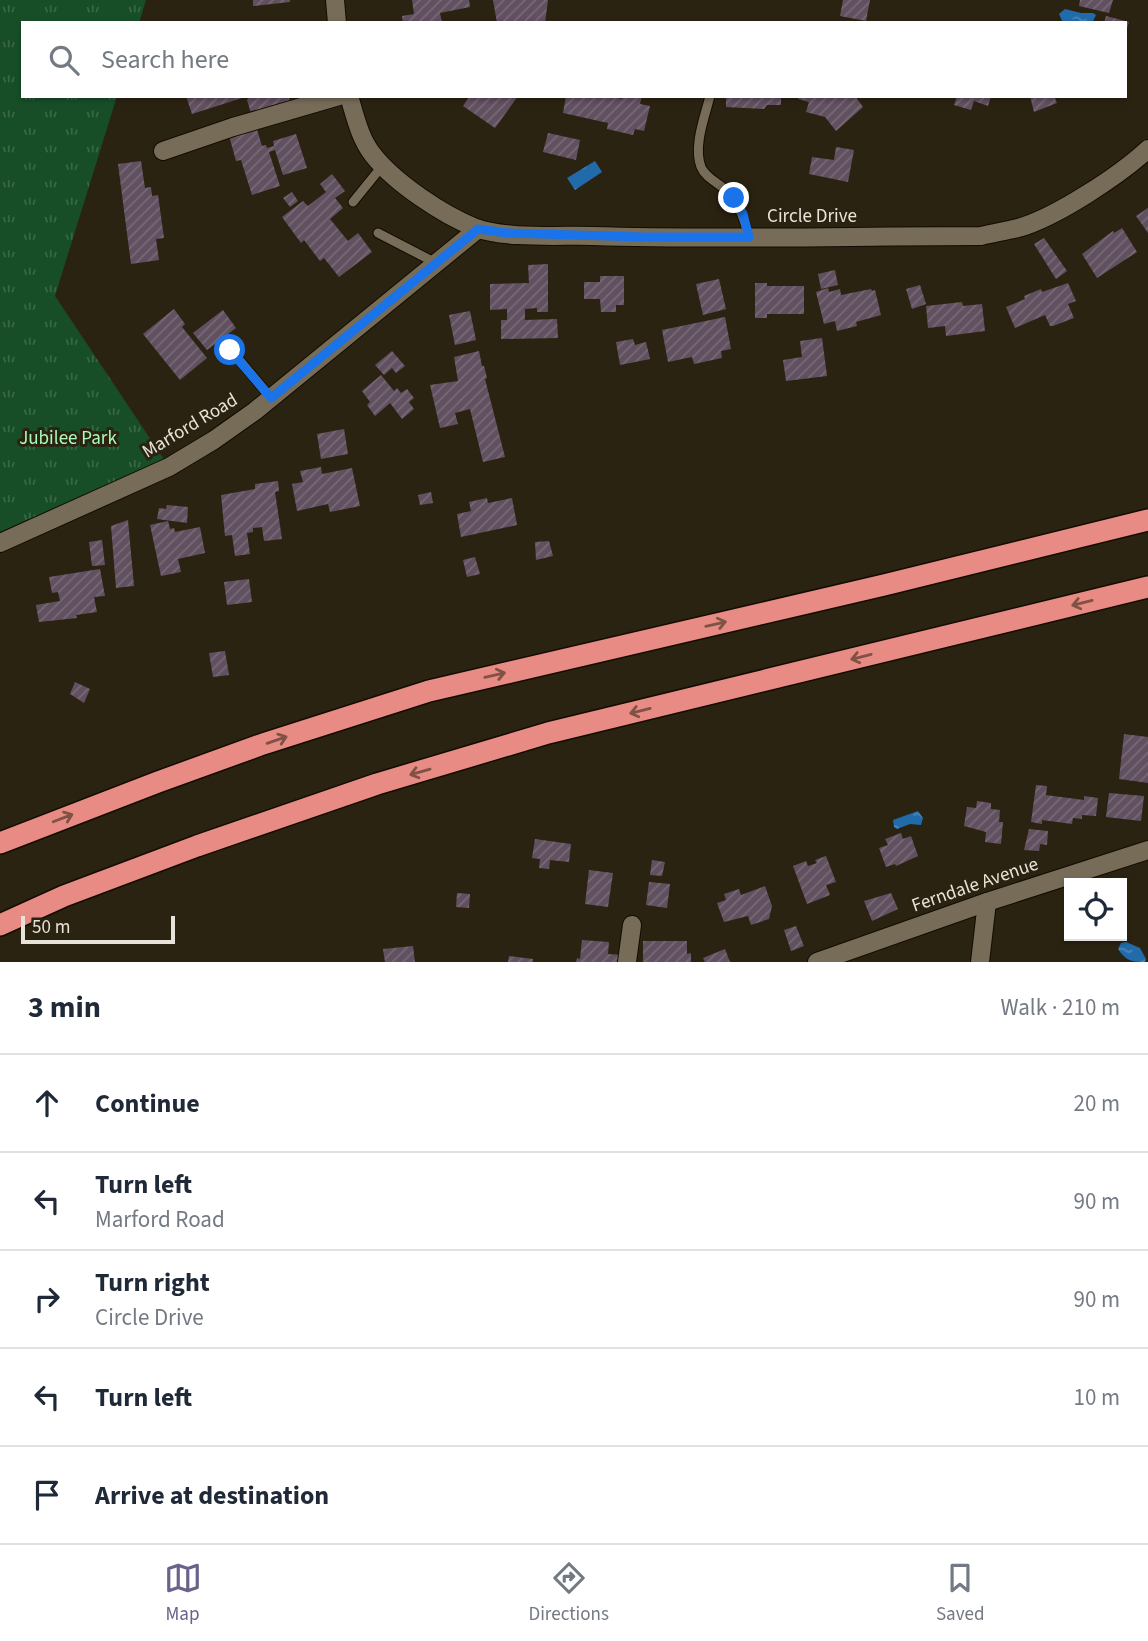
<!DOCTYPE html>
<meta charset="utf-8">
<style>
body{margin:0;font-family:"Source Sans 3",sans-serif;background:#f6f6f7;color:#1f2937}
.controls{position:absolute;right:21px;bottom:21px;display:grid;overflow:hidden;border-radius:0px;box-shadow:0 2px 5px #0004}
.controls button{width:63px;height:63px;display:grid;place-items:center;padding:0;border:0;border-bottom:2px solid #e0e1e3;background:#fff;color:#1f2937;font:35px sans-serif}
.scale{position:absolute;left:21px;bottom:18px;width:154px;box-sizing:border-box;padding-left:7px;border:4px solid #e8e3d8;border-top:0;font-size:19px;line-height:24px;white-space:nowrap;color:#e8e3d8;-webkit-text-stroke:5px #2b2311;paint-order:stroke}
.stop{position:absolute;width:21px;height:21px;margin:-16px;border:5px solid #1a73e8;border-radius:50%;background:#fff}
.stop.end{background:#1a73e8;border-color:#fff;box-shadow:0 2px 7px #0008}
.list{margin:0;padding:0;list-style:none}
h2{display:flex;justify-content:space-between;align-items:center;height:91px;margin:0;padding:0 28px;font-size:30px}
h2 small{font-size:23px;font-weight:400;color:#747a83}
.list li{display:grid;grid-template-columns:46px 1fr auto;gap:21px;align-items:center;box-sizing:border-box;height:98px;padding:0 28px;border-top:2px solid #e0e1e3}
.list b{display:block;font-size:26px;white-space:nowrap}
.list p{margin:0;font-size:23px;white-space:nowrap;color:#747a83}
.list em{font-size:23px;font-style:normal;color:#747a83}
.icon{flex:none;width:38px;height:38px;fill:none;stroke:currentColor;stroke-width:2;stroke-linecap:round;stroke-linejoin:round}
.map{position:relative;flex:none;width:1148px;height:962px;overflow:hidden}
.search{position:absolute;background:#fff;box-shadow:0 2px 5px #0004;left:21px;right:21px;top:21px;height:77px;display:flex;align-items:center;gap:18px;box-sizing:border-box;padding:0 24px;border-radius:0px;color:#747a83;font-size:26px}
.sheet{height:581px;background:#fff}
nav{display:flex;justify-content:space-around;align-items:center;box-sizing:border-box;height:98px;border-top:2px solid #e0e1e3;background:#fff;font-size:19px;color:#747a83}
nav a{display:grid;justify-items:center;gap:4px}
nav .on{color:#6b618a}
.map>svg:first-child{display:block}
</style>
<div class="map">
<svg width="1148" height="962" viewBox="0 0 1148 962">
<defs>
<pattern id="park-tufts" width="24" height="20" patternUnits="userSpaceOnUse" patternTransform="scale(1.75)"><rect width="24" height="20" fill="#174e27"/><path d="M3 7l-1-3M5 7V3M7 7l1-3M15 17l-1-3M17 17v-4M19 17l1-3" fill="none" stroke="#396746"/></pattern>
<pattern id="water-ripples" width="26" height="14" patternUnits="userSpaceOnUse" patternTransform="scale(1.75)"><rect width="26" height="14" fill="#226baa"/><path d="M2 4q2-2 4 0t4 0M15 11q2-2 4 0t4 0" fill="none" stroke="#4d87b9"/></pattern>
<pattern id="building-hatch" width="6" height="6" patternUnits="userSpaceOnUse" patternTransform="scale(1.75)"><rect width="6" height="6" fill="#615060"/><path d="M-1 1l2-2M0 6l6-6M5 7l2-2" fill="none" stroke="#786976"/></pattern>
</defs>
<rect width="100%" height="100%" fill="#2b2311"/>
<path fill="url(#park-tufts)" d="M0 0H146L139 23H23V96H117L55 296 169 467 0 543Z"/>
<g fill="url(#water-ripples)">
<path d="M1065 9 1081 13H1093L1096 15 1092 23H1063L1059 14Z"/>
<path d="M595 161 602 172 575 190 567 178Z"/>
<path d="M918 811 923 818 921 825 910 824 897 829 894 827 893 820Z"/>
<path d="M1126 942 1140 948 1146 959 1145 962C1132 962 1126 961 1118 949L1121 943Z"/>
</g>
<g fill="url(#building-hatch)">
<path d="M253 0H290V2L253 6Z"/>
<path d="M412 0H469L470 7 440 13 442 23H403L402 16 414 14Z"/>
<path d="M493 0H548L545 23H497Z"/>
<path d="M843 0H870L866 21 840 16Z"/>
<path d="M1080 0H1113L1109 13 1079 6Z"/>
<path d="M1106 16 1129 22 1126 31 1125 23H1104Z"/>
<path d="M186 96H244L245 97 192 114Z"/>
<path d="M251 96H288L290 101 251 113 247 100Z"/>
<path d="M470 96H518L495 128 463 106Z"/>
<path d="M566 96H608L622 99 623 96H642L640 104 650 106 644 131 635 129 633 135 607 129 608 123 563 113Z"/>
<path d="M726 96H781V105H767L764 109 726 107Z"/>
<path d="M799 96H855L863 107 836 131 825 117 806 112 809 102 798 99Z"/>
<path d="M957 96H991L988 106 974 101 971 110 954 105Z"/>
<path d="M1030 96H1054L1057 103 1034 112Z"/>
<path d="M255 123 262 146 266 145 267 148 274 146 273 141 296 134 307 168 283 175 275 150 269 152 280 186 252 195 241 160 236 161 228 132Z"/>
<path d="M548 133 580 140 576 160 543 152Z"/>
<path d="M836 147 854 150 848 182 809 174 812 157 834 160Z"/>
<path d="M141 161 145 188 151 187 152 196 158 195 164 238 156 239 159 260 131 264 118 164Z"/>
<path d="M332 174 345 191 335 198 343 208 330 219 348 241 358 233 372 252 339 277 324 258 320 261 304 240 301 243 282 217 303 201 308 206 326 192 320 184Z"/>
<path d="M292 192 298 201 290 207 283 198Z"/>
<path d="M1148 208V233L1136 216Z"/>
<path d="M1122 228 1137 252 1097 278 1082 254 1113 231 1114 233Z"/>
<path d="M1044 238 1067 271 1056 279 1034 244Z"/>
<path d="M548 264V312H537V308L525 309V320L557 319 558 338 501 339V320H507V309L490 310V284L529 283 528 265Z"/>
<path d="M835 270 838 285 821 289 818 274Z"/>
<path d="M600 276H624V305H616V312H601L600 299H584V282H600Z"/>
<path d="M719 279 726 309 703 315 696 284Z"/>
<path d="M755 283H767V286H804V314H767V318H755Z"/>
<path d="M1068 283 1076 301 1068 304 1074 318 1053 326H1050L1045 315 1015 328 1006 307 1025 299 1024 296 1041 289 1042 292Z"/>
<path d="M920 285 926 304 912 309 906 289Z"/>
<path d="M828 288 829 292 840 289 841 295 871 289 872 291 875 290 881 315 856 322 857 326 837 331 835 321 824 324 816 292Z"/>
<path d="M962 302 963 306 982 304 985 331 946 336 945 326 928 328 926 306Z"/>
<path d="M174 309 185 324 182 327 207 358 180 380 143 334Z"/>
<path d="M223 310 236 328 207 350 193 333Z"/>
<path d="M470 311 476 340 455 345 449 315Z"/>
<path d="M725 317 731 349 721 351 722 358 694 364 692 357 668 362 662 330Z"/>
<path d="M822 338 827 376 786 381 783 360 802 357 800 341Z"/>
<path d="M633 339 635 345 646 342 650 359 620 365 616 342Z"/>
<path d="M392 351 405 366 396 373 392 368 384 375 375 365Z"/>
<path d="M479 351 482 366H484L487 378 485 379 505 457 483 462 470 409 455 413 458 424 440 428 430 385 458 381 454 357Z"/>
<path d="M381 375 394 391 397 388 401 393 407 389 414 398 409 402 414 409 402 419 390 403 375 416 367 405 370 402 362 391Z"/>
<path d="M344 429 348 454 321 459 317 434Z"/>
<path d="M321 467 322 474 352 468 360 506 330 512 328 504 297 511 292 484 303 482 300 471Z"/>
<path d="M278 481 279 491 275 492 282 539 264 541 262 527 253 528V532L247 533 250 554 235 556 232 535 225 536 221 495 255 489V484Z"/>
<path d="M431 492 433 503 420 505 418 495Z"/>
<path d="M487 498 488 503 512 498 517 525 461 537 457 514 471 511 469 502Z"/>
<path d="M167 505 188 507 187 523 157 519 159 508 166 509Z"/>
<path d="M128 520 134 586 116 588 111 526Z"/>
<path d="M168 521 170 529 174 528 175 532 200 527 205 553 178 559 181 572 161 576 150 525Z"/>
<path d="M102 540 105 565 92 566 89 542Z"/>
<path d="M549 541 553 556 536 560 535 542Z"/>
<path d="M475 557 480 574 467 577 463 560Z"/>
<path d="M100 569 105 596 94 597 97 612 76 615 77 618 39 622 36 605 60 601 58 592 52 593 49 577Z"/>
<path d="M249 579 252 602 227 605 224 582Z"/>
<path d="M225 651 229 675 213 677 209 653Z"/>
<path d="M75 682 90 689 84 703 70 694Z"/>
<path d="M1124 734 1148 737V783L1119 779Z"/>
<path d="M1036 785 1047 786 1046 795 1084 800V796L1098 798 1096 816 1082 815V819L1073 818 1072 824 1042 820V824L1031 822Z"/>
<path d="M1109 793 1144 796 1141 821 1106 817Z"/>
<path d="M977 801 991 803V809L1000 810 999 822H1003L1001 844 985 842 986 832 964 826 967 807 976 808Z"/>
<path d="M1029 829 1048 831 1047 845 1040 844 1039 851 1024 850Z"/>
<path d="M901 833 903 839 911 836 918 856 896 866 895 864 886 867 879 848 888 845 885 839Z"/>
<path d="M535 839 571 844 569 862 550 860 549 869 539 868 540 859 532 858Z"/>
<path d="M826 856 836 882 826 885 830 895 807 904 793 866 806 861 808 866 817 863 815 860Z"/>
<path d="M652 860 665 862 662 876 650 875Z"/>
<path d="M589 870 613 873 608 907 585 904Z"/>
<path d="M649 882 670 884 667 908 646 905Z"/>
<path d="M765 886 772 906 769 919 751 925 748 916 724 922 717 903 726 900 724 894 739 889 741 895Z"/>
<path d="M457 893 470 894 469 908 456 907Z"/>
<path d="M891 893 898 909 872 921 864 901Z"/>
<path d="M796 926 804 946 791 951 784 930Z"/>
<path d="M582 940 609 942 608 954 623 955 622 962H576L577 958 580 959Z"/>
<path d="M643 941H687V954L691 953V962H643Z"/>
<path d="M413 946 415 962H385L383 949Z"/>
<path d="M725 949 730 962H705L703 958Z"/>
<path d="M509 956 533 959V962H508Z"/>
</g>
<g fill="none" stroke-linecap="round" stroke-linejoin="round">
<g stroke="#130c00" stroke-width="11">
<g id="service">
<path d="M710 96C705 116 693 146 701 167 705 177 717 182 724 189 739 203 744 218 749 237"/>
<path d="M353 202 383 165"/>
<path d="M378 233 436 263"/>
<path d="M231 350 271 398"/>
</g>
</g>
<g stroke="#130c00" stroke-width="20">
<g id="minor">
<path d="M335 0 337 23"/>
<path d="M349 96C355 116 360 139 373 155 395 183 443 215 476 228 506 239 560 235 593 236 722 240 851 236 981 236 993 233 1006 231 1018 228 1055 218 1120 175 1148 149"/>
<path d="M163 151 233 127 339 96"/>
<path d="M0 543 169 467 214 440 255 411 478 229"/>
<path d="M627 962 632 925"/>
<path d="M817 962 987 902 1148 850"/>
<path d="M980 962 987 902"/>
</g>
</g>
<g stroke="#130c00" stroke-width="24">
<g id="motorway">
<path d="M0 843 158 782 263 744 429 691 884 585 1148 520"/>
<path d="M0 925 64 896 197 846 377 784 548 733 1148 587"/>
</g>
</g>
<use href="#service" stroke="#766c58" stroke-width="9"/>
<use href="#minor" stroke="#766c58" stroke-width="18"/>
<use href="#motorway" stroke="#e98b85" stroke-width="21"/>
</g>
<defs><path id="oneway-shaft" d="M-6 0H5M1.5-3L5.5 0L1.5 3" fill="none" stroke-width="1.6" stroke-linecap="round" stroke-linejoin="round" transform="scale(1.75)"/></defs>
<g stroke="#805245">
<use href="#oneway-shaft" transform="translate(1082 603) rotate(166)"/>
<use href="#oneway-shaft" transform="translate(716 624) rotate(-13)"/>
<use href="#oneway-shaft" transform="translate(861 657) rotate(166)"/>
<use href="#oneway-shaft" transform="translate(495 675) rotate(-13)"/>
<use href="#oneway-shaft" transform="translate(640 711) rotate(166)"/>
<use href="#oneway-shaft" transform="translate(277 740) rotate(-19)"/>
<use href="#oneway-shaft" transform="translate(420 772) rotate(164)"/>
<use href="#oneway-shaft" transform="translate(63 818) rotate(-21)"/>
</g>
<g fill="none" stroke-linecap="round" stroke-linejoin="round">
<path stroke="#1a73e8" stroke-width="9" d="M230 350 271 398 478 229 507 233 641 237H749L743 214 734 198"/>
</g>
<g text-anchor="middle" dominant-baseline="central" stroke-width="6" stroke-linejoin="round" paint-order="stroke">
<g font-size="19" fill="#e8e3d8" stroke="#2b2311">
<text x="812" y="216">Circle Drive</text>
<text transform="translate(190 426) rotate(-31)">Marford Road</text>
<text transform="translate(975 885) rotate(-19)">Ferndale Avenue</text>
</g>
<g font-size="19" fill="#a8fbb8" stroke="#2b2311">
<text x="68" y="438">Jubilee Park</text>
</g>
</g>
</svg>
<div class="controls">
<button><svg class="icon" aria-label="locate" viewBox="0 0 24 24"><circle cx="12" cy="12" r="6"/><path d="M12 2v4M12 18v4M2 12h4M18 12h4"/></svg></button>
</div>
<div class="scale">50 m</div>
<div class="stop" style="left:230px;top:350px"></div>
<div class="stop end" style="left:734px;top:198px"></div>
<div class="search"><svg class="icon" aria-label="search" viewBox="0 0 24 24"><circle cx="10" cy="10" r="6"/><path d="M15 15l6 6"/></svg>Search here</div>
</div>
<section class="sheet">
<h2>3 min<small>Walk · 210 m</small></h2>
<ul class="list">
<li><svg class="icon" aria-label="ahead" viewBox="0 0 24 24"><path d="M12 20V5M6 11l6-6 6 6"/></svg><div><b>Continue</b></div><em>20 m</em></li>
<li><svg class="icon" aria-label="left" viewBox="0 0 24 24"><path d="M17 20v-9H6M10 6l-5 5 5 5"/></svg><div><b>Turn left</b><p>Marford Road</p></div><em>90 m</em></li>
<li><svg class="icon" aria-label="right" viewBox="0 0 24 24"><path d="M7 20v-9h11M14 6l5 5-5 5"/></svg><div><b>Turn right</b><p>Circle Drive</p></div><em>90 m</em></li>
<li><svg class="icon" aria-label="left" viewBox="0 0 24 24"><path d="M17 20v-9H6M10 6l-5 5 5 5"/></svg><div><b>Turn left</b></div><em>10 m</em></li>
<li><svg class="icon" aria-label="arrive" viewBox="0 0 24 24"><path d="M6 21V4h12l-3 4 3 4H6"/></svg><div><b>Arrive at destination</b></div></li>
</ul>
</section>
<nav>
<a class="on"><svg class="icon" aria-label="map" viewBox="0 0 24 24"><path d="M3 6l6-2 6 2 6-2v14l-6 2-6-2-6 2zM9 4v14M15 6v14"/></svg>Map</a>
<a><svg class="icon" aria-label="directions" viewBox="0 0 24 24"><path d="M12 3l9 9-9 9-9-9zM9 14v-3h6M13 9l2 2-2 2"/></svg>Directions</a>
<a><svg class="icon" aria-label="saved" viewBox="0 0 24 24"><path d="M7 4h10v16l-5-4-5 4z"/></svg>Saved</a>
</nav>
